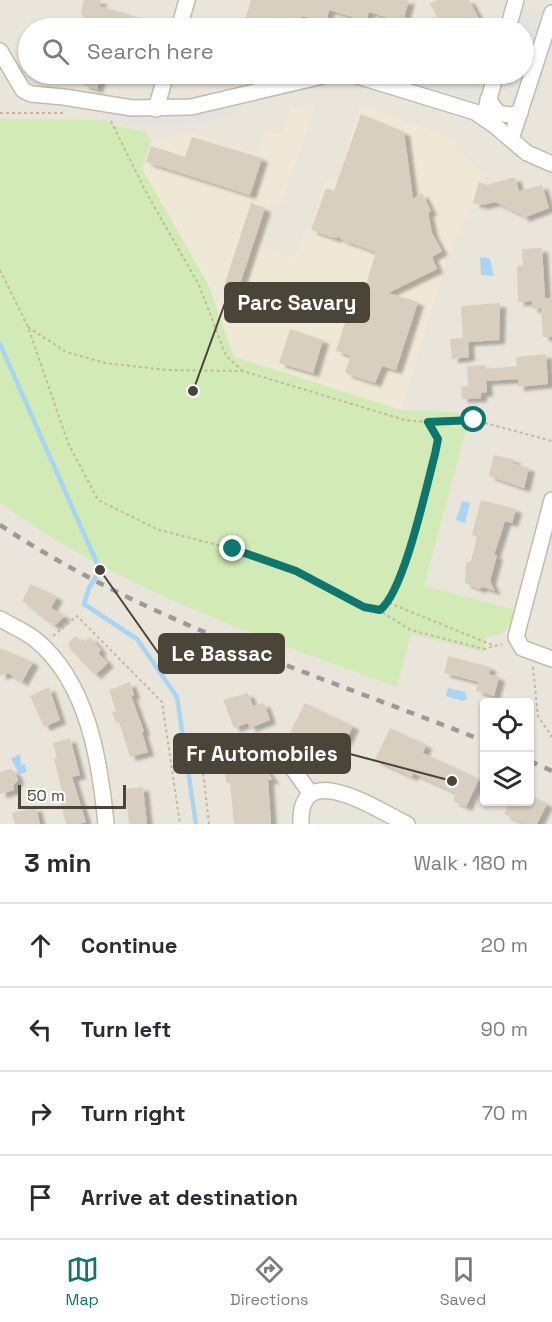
<!DOCTYPE html>
<meta charset="utf-8">
<style>
body{margin:0;font-family:"Space Grotesk",sans-serif;background:#f7f7f7;color:#2b2b33}
.controls{position:absolute;right:18px;bottom:18px;display:grid;overflow:hidden;border-radius:6px;box-shadow:0 2px 4px #0004}
.controls button{width:54px;height:54px;display:grid;place-items:center;padding:0;border:0;border-bottom:2px solid #e1e1e2;background:#fff;color:#2b2b33;font:30px sans-serif}
.scale{position:absolute;left:18px;bottom:15px;width:108px;box-sizing:border-box;padding-left:6px;border:3px solid #4b4439;border-top:0;font-size:16px;line-height:21px;white-space:nowrap;color:#4b4439;-webkit-text-stroke:4px #fff;paint-order:stroke}
.stop{position:absolute;width:18px;height:18px;margin:-14px;border:4px solid #0f766e;border-radius:50%;background:#fff}
.stop.end{background:#0f766e;border-color:#fff;box-shadow:0 2px 6px #0008}
.list{margin:0;padding:0;list-style:none}
h2{display:flex;justify-content:space-between;align-items:center;height:78px;margin:0;padding:0 24px;font-size:26px}
h2 small{font-size:20px;font-weight:400;color:#7c7c81}
.list li{display:grid;grid-template-columns:39px 1fr auto;gap:18px;align-items:center;box-sizing:border-box;height:84px;padding:0 24px;border-top:2px solid #e1e1e2}
.list b{display:block;font-size:22px;white-space:nowrap}
.list em{font-size:20px;font-style:normal;color:#7c7c81}
.icon{flex:none;width:33px;height:33px;fill:none;stroke:currentColor;stroke-width:2;stroke-linecap:round;stroke-linejoin:round}
.map{position:relative;flex:none;width:552px;height:824px;overflow:hidden}
.search{position:absolute;background:#fff;box-shadow:0 2px 4px #0004;left:18px;right:18px;top:18px;height:66px;display:flex;align-items:center;gap:15px;box-sizing:border-box;padding:0 21px;border-radius:33px;color:#7c7c81;font-size:22px}
.sheet{height:414px;background:#fff}
nav{display:flex;justify-content:space-around;align-items:center;box-sizing:border-box;height:84px;border-top:2px solid #e1e1e2;background:#fff;font-size:16px;color:#7c7c81}
nav a{display:grid;justify-items:center;gap:3px}
nav .on{color:#0f766e}
.map>svg:first-child{display:block}
</style>
<div class="map">
<svg width="552" height="824" viewBox="0 0 552 824">
<defs>
<filter id="shadow"><feDropShadow dx="6" dy="4" stdDeviation="1.5" flood-color="#0004"/></filter>
</defs>
<rect width="100%" height="100%" fill="#f6f3ec"/>
<path fill="#eae5da" fill-rule="evenodd" d="M0 0H552V824H0ZM28 28H524V74H28ZM484 702H530V802H484Z"/>
<path fill="#efe8d6" d="M316 105 282 203 272 204 260 245 295 258 306 229H311L325 180 338 181 360 105 455 140 457 151 483 173 474 200 449 253 401 410 234 357 208 284 142 169 151 141 192 133 258 154 265 130 283 135 291 107Z"/>
<path fill="#d2eab5" d="M0 119 105 120 116 126 146 132 151 141 142 169 208 284 234 357 401 410 458 412 466 429 424 586 517 610C511 626 505 636 486 636L484 652 411 634 397 687C260 637 119 589 0 503Z"/>
<g fill="#e5e3e0">
<path d="M550 6 522 94 511 99 506 86 494 93 499 74H524V28H512L516 12 533 7 536 13Z"/>
<path d="M539 68 545 78 535 111 528 101Z"/>
<path d="M411 74H482L474 100 409 82Z"/>
<path d="M231 104 234 115 210 121 143 127 111 121 112 110 155 115 208 111Z"/>
</g>
<g fill="#a9d4f2">
<path d="M480 257 490 259 494 276 481 275Z"/>
<path d="M462 501 470 503 465 523 456 520Z"/>
<path d="M448 688 465 692 467 699 462 701 446 696Z"/>
<path d="M20 754 21 765 25 764 27 772 19 774 11 759Z"/>
</g>
<g fill="none" stroke-linecap="round" stroke-linejoin="round">
<path stroke="#a9d4f2" stroke-width="4.5" d="M0 344 100 570 89 588 84 604 137 639 177 697 196 824"/>
</g>
<g fill="#d8cfc1" filter="url(#shadow)">
<path d="M84 0H101L99 6 132 15 128 28H99L101 23 84 18 81 13Z"/>
<path d="M251 0H409L404 17 410 19 407 28H390L392 19 369 12 366 21 329 10 326 23 302 16 298 28H250L243 27Z"/>
<path d="M437 0H469L484 28H443L430 4Z"/>
<path d="M87 74H101L97 89 83 85Z"/>
<path d="M361 114 404 132 413 199 422 193 431 211 428 213 432 233 442 251 432 257 437 269 388 293 418 302 396 370 382 366 375 383 347 374 345 371 351 356 336 351 357 285H366L376 252 342 240 339 237 334 238 311 230 326 188 334 191Z"/>
<path d="M192 137 262 158 250 195 146 162 151 146 185 157Z"/>
<path d="M515 177 519 191 542 185 549 208 523 218 522 215 495 202 483 205 473 203 479 182 487 185Z"/>
<path d="M251 203 265 208 239 287 225 283Z"/>
<path d="M542 248 545 298H552V337H543L541 308 532 309V301L518 302 517 266 523 265 522 249Z"/>
<path d="M500 303 499 340 468 342 469 357 452 359 450 339 463 338 461 306Z"/>
<path d="M290 329 323 340 313 373 279 363Z"/>
<path d="M546 354 548 384 518 387V379L486 381 487 392 481 393V398L462 399 461 387 468 386 467 366 485 365V369L517 366 516 357Z"/>
<path d="M494 455 516 460 511 463 529 468 524 488 489 476Z"/>
<path d="M481 500 516 509 512 523 505 521 494 555H497L490 581 495 591 482 587 479 589 465 583 466 563 471 561 477 537 472 535Z"/>
<path d="M31 584 57 597 51 608 65 616 54 626 22 601Z"/>
<path d="M76 636 83 643 90 637 101 650 98 653 108 663 95 675 70 649 68 643Z"/>
<path d="M0 648 33 662 22 682 8 673 0 676Z"/>
<path d="M448 656 490 667 489 674 499 677 494 696 476 691 479 682 444 673Z"/>
<path d="M130 682 134 695 131 696 144 731 142 732 148 752 130 757 119 722 116 723 112 712 116 711 109 690Z"/>
<path d="M49 687 60 720 44 727 30 696Z"/>
<path d="M248 693 253 706 264 703 270 720 250 728 248 723 234 728 223 700Z"/>
<path d="M305 703 353 726 339 755 290 732Z"/>
<path d="M390 728 426 745 423 753 479 779 466 807 453 801 456 793 413 773 412 777 375 760Z"/>
<path d="M70 738 80 775 72 777 86 822 79 824H66L59 796 63 795 54 759H57L53 743Z"/>
<path d="M259 759 273 780H268L271 824H234L230 783H226L225 762Z"/>
<path d="M10 769 15 772 18 780 13 786 14 790 0 794V772Z"/>
<path d="M143 787 147 824H129L125 789Z"/>
<path d="M530 795 547 804 537 824H525L504 814 510 801H530Z"/>
<path d="M36 807 40 824H15L12 813Z"/>
</g>
<g fill="none" stroke-linecap="round" stroke-linejoin="round">
<g stroke="#c2bbae" stroke-width="18">
<g id="minor">
<path d="M179 28 187 0"/>
<path d="M508 28 516 0"/>
<path d="M0 51 23 90 31 94 64 97 132 108 191 107 331 74H351L475 112 494 125 527 153 552 164"/>
<path d="M488 99 498 113 510 115 520 113"/>
<path d="M156 109 166 74"/>
<path d="M484 116 496 74"/>
<path d="M511 139 552 13"/>
<path d="M552 500 516 637 522 648 552 659"/>
<path d="M0 619C12 626 25 631 36 640 88 683 100 761 106 824"/>
<path d="M263 744 291 766 311 794"/>
<path d="M301 824C298 755 380 812 407 824"/>
</g>
</g>
<g stroke="#c4b79f" stroke-width="2" stroke-dasharray="3 3" stroke-linecap="butt">
<path d="M0 113H66"/>
<path d="M111 121 146 192 199 285 226 356 243 371"/>
<path d="M0 270 28 327 68 443 98 500 159 530 233 549 296 571 364 607 380 611 411 630 484 649 502 644"/>
<path d="M28 327 66 352 105 363 167 370 243 371 405 420 427 422 474 420 552 441"/>
<path d="M389 603 495 646"/>
<path d="M380 611C404 592 426 488 435 454L437 439 427 422"/>
<path d="M53 636 77 616 162 702 180 824"/>
<path d="M533 667 538 716 552 737"/>
<path d="M209 824 200 746 249 744"/>
</g>
<use href="#minor" stroke="#fff" stroke-width="15"/>
<g stroke="#9a9a9a" stroke-width="4.5" stroke-dasharray="8 8" stroke-linecap="butt">
<path d="M0 525C148 623 321 676 484 741"/>
<path d="M530 761 552 771"/>
</g>
</g>
<g fill="none" stroke-linecap="round" stroke-linejoin="round">
<path stroke="#0f766e" stroke-width="8" d="M233 549 296 571 364 607 380 610C404 592 426 488 435 454L438 439 428 422 474 420"/>
</g>
<path fill="none" stroke="#4b4439" stroke-width="2" d="M193 391L225 303M100 570L159 654M452 781L350 754"/>
<g fill="#4b4439" stroke="#fff" stroke-width="2">
<circle cx="193" cy="391" r="6"/>
<circle cx="100" cy="570" r="6"/>
<circle cx="452" cy="781" r="6"/>
</g>
<g fill="#4b4439" stroke="#4b4439" stroke-width="2">
<rect x="225" y="283" width="144" height="39" rx="6"/>
<rect x="159" y="634" width="125" height="39" rx="6"/>
<rect x="174" y="734" width="176" height="39" rx="6"/>
</g>
<g font-size="21" text-anchor="middle" font-weight="bold" fill="#fff">
<text x="297" y="310">Parc Savary</text>
<text x="222" y="661">Le Bassac</text>
<text x="262" y="761">Fr Automobiles</text>
</g>
</svg>
<div class="controls">
<button><svg class="icon" aria-label="locate" viewBox="0 0 24 24"><circle cx="12" cy="12" r="6"/><path d="M12 2v4M12 18v4M2 12h4M18 12h4"/></svg></button>
<button><svg class="icon" aria-label="layers" viewBox="0 0 24 24"><path d="M12 4l9 5-9 5-9-5zM3 14l9 5 9-5"/></svg></button>
</div>
<div class="scale">50 m</div>
<div class="stop" style="left:474px;top:420px"></div>
<div class="stop end" style="left:233px;top:549px"></div>
<div class="search"><svg class="icon" aria-label="search" viewBox="0 0 24 24"><circle cx="10" cy="10" r="6"/><path d="M15 15l6 6"/></svg>Search here</div>
</div>
<section class="sheet">
<h2>3 min<small>Walk · 180 m</small></h2>
<ul class="list">
<li><svg class="icon" aria-label="ahead" viewBox="0 0 24 24"><path d="M12 20V5M6 11l6-6 6 6"/></svg><div><b>Continue</b></div><em>20 m</em></li>
<li><svg class="icon" aria-label="left" viewBox="0 0 24 24"><path d="M17 20v-9H6M10 6l-5 5 5 5"/></svg><div><b>Turn left</b></div><em>90 m</em></li>
<li><svg class="icon" aria-label="right" viewBox="0 0 24 24"><path d="M7 20v-9h11M14 6l5 5-5 5"/></svg><div><b>Turn right</b></div><em>70 m</em></li>
<li><svg class="icon" aria-label="arrive" viewBox="0 0 24 24"><path d="M6 21V4h12l-3 4 3 4H6"/></svg><div><b>Arrive at destination</b></div></li>
</ul>
</section>
<nav>
<a class="on"><svg class="icon" aria-label="map" viewBox="0 0 24 24"><path d="M3 6l6-2 6 2 6-2v14l-6 2-6-2-6 2zM9 4v14M15 6v14"/></svg>Map</a>
<a><svg class="icon" aria-label="directions" viewBox="0 0 24 24"><path d="M12 3l9 9-9 9-9-9zM9 14v-3h6M13 9l2 2-2 2"/></svg>Directions</a>
<a><svg class="icon" aria-label="saved" viewBox="0 0 24 24"><path d="M7 4h10v16l-5-4-5 4z"/></svg>Saved</a>
</nav>
